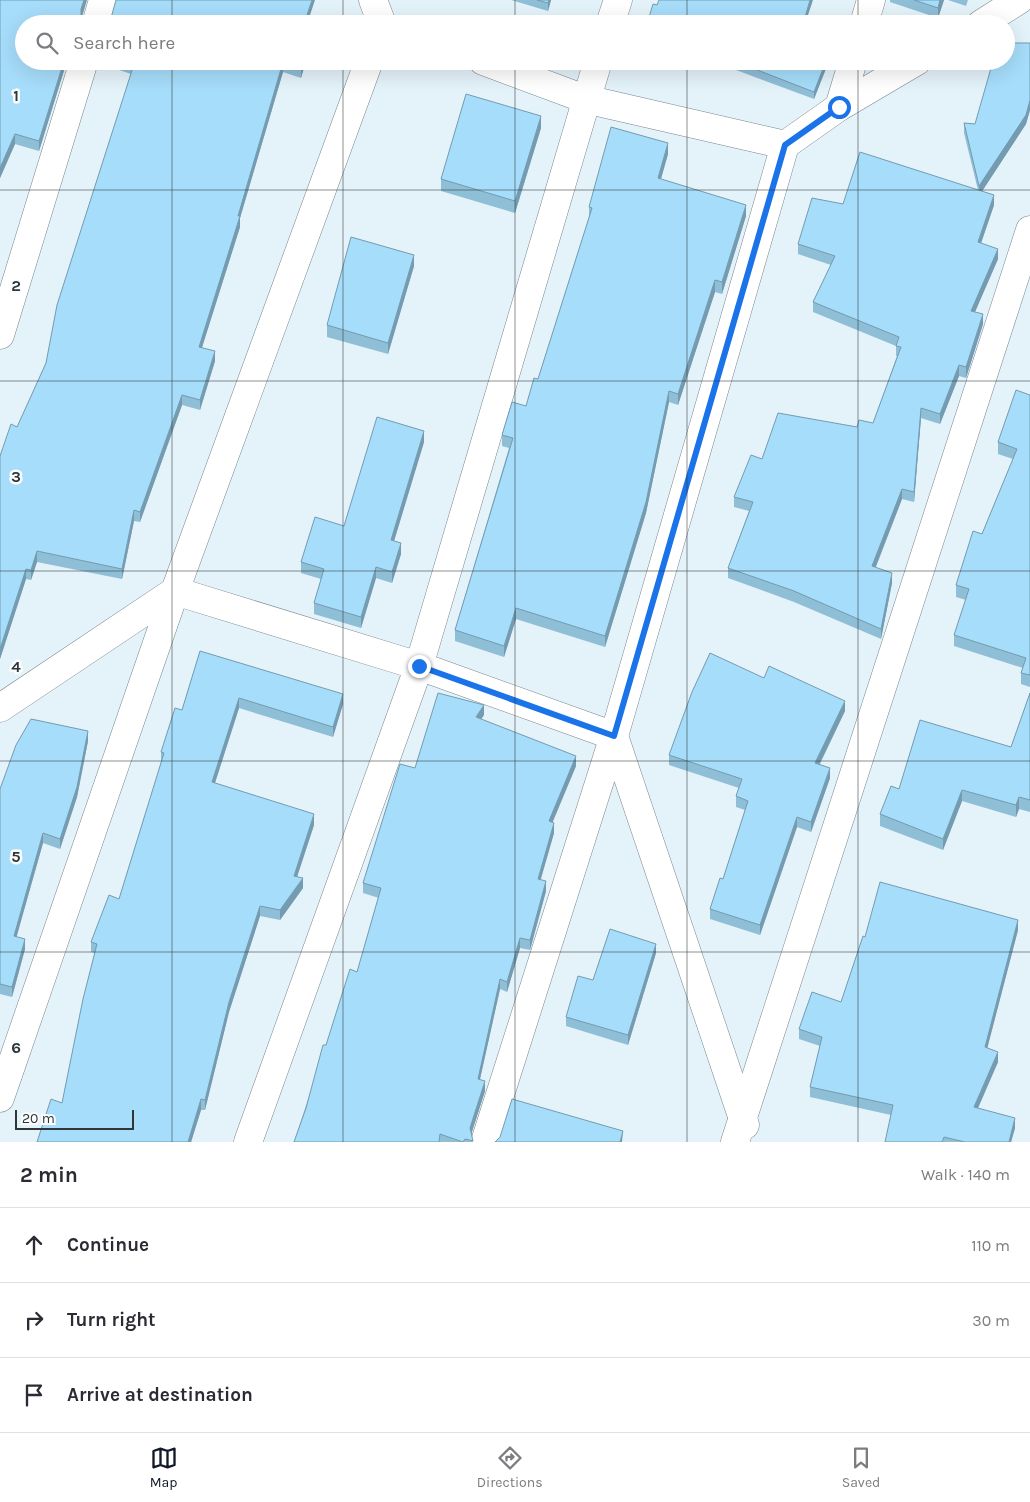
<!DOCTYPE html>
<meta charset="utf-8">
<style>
body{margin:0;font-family:Karla,sans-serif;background:#f7f7f7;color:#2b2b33}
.scale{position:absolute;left:15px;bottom:12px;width:119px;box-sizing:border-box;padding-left:5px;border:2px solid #303638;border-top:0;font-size:14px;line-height:18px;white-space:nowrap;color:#303638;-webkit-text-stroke:4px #fafdff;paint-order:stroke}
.stop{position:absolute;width:15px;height:15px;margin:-11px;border:4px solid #1a73e8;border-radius:50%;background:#fff}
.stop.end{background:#1a73e8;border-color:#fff;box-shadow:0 1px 5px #0008}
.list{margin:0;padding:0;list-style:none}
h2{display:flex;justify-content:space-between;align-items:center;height:65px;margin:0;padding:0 20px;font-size:21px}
h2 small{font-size:16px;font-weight:400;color:#7c7c81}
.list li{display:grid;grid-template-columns:32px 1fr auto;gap:15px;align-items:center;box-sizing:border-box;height:75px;padding:0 20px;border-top:1px solid #e1e1e2}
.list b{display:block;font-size:19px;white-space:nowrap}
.list em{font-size:16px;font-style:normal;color:#7c7c81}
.icon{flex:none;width:28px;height:28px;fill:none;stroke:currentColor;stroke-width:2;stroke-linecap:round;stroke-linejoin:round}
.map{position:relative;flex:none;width:1030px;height:1142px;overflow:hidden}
.search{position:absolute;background:#fff;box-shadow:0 5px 20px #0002;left:15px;right:15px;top:15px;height:55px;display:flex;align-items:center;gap:12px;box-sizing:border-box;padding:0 18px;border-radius:28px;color:#7c7c81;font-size:19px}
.sheet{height:290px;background:#fff}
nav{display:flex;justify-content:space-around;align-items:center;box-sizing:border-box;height:70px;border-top:1px solid #e1e1e2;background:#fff;font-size:14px;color:#7c7c81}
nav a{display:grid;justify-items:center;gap:2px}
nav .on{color:#111827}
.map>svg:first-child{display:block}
</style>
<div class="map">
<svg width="1030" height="1142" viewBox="0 0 1030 1142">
<rect width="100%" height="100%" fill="#e4f2fa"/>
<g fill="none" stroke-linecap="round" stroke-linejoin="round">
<g stroke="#79868d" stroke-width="29">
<g id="minor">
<path d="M373 0 382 24"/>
<path d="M96 24 103 0"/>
<path d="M610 24 618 0"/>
<path d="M864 24 871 0"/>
<path d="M981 24 1019 0"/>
<path d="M369 61 175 591 419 666 614 736 785 145 585 99 483 61"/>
<path d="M839 107 917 61"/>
<path d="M785 145 839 107 853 61"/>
<path d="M0 335 84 61"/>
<path d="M0 708 175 591 0 1098"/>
<path d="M248 1142 419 666 598 61"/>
<path d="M485 1142 614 736 745 1125"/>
<path d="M735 1142 1030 230"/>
</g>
</g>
<use href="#minor" stroke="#fff" stroke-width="28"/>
</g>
<g fill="#8fbed7">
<path d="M0 0 24 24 67 61 39 151 15 144 0 178Z"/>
<path d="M511 0H551L548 11Z"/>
<path d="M890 0H944L938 18 890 2Z"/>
<path d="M948 0H968L966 6Z"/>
<path d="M1030 43V110L1026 124 982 191 994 205 981 243 998 259 975 312 983 324 966 378 959 376 940 424 921 418 914 502 902 499 876 567 892 583 881 639 794 602 728 578V568L749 511 734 507V497L762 459 857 427 873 423 897 356H896V346L813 312V302L831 265 798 254V244L843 204 978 190 964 133V123L975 124Z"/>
<path d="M99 61H306L301 78 283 72 240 218V227L202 347 215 361 200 410 182 405 140 522 134 521 122 579 37 562 31 580 26 579 0 659V456L17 427 46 363 131 74 99 63Z"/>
<path d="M711 61H829L814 99 728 67Z"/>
<path d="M541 128 515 213 441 191V179Z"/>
<path d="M668 154 661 179 746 216 722 294 715 292 678 405 669 402 646 513 605 647 516 619 504 657 455 641V630L509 448 502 446V435L526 406 538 379 589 218V207Z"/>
<path d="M414 266 388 354 327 337V325Z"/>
<path d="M1030 395V687L1021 684V673L1023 668 954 646V635L966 600 956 597V585L982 534 1013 459 998 454V442Z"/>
<path d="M424 442 394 541 401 554 392 583 376 578 361 628 314 614V603L321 579 301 573V562L344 526Z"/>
<path d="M200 651 343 704 333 737 239 708 215 783 314 825 297 877 303 888 280 920 260 916 229 1012 205 1110H201L191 1142H37L62 1103 95 953 91 952V942L119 899 161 763V752L182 710Z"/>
<path d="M764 678 845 711 820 764 830 778 811 832 797 827 760 935 710 919V909L723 879 745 810 736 807V796L739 788 669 765V755Z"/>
<path d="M1030 693V812L1019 809 1016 817 962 801 943 850 880 826V814L899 789 1011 747Z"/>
<path d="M484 715 481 719 576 766 552 822 554 833 541 879 546 891 530 950 520 948 507 992 500 989 480 1079 485 1091 471 1134 473 1142H294L326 1045 357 972 379 898 363 893V883L415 768Z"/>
<path d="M88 741 77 797 60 849 43 843 16 937 25 949 12 997 0 994V789Z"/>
<path d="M1018 930 987 1048 998 1062 978 1108 1015 1128 1011 1142H885L891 1115 810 1097V1087L820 1046 799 1039V1029L841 1002 865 937Z"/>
<path d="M656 953 628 1045 566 1026V1017L593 980Z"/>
</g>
<g fill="#749baf">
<path d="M84 0H87L81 20V9Z"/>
<path d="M312 0H315L307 24H304Z"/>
<path d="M549 0H551L548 11V3Z"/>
<path d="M810 0H813L805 24H803Z"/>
<path d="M940 0H944L938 18V8Z"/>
<path d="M64 61H67L39 151V141Z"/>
<path d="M303 61H306L301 78V68Z"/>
<path d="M826 61H829L814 99V92Z"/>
<path d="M283 62V72L240 218V227L199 357V347Z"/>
<path d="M1030 100V110L1026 124 979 196V186Z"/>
<path d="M541 116V128L515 213V201Z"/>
<path d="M15 134V144L0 178V168Z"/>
<path d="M668 143V154L658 189V178Z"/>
<path d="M994 195V205L978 252V242Z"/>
<path d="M746 205V216L722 294V282Z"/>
<path d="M998 249V259L971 321V311Z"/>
<path d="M414 255V266L388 354V343Z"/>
<path d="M715 280V292L678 405V394Z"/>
<path d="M983 314V324L966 378V367Z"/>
<path d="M215 351V361L200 410V400Z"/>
<path d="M959 365V376L940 424V414Z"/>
<path d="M669 391V402L646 513 605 647V636Z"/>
<path d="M182 395V405L140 522V512Z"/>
<path d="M921 408V418L914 502V492Z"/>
<path d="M424 431V442L391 551V540Z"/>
<path d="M902 489V499L872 576V566Z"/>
<path d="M134 510V521L122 579V569Z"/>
<path d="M401 543V554L392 583V572Z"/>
<path d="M37 551V562L31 580V570Z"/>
<path d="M376 567V578L361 628V617Z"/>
<path d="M26 569V579L0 659V649Z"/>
<path d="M892 573V583L881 639V629Z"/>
<path d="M516 608V619L504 657V646Z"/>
<path d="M343 694V704L333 737V727Z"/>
<path d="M239 698V708L212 792V782Z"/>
<path d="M845 701V711L815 773V763Z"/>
<path d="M484 705V715L476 727V717Z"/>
<path d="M88 731V741L77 797 60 849V839Z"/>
<path d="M576 756V766L549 831V821Z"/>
<path d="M830 768V778L811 832V822Z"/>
<path d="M962 790V801L943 850V839Z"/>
<path d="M1019 797V809L1016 817V805Z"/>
<path d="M314 814V825L294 886V876Z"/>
<path d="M797 817V827L760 935V925Z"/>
<path d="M554 823V833L538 888V879Z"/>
<path d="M43 833V843L14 946V936Z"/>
<path d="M303 878V888L280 920V910Z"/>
<path d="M546 881V891L530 950V940Z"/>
<path d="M260 906V916L229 1012 205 1110V1100L229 1002Z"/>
<path d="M1018 920V930L985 1057V1047Z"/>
<path d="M520 938V948L507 992V982Z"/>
<path d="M25 939V949L12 997V987Z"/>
<path d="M656 944V953L628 1045V1035Z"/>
<path d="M500 979V989L478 1088V1079Z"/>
<path d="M998 1052V1062L974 1117V1107Z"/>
<path d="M485 1081V1091L470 1138V1128Z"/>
<path d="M201 1099V1110L191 1142H188Z"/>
<path d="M1015 1118V1128L1011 1142H1009Z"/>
<path d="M623 1131 622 1142H620Z"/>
</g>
<g fill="#a6ddfa" stroke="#749baf">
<path d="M0 0H84L81 9V18L84 24H24V61H64L39 141 15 134 0 168Z"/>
<path d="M116 0H312L304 24H108L111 18Z"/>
<path d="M537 0H549L548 3Z"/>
<path d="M659 0H810L803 24H647L653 4 657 5Z"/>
<path d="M914 0H940L938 8Z"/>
<path d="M1006 43H1030V100L1026 115 979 186 964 123 975 124 993 61H1006Z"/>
<path d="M124 61H303L301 68 283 62 238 216H240L199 347 215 351 200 400 182 395 140 512 134 510 122 569 37 551 31 570 26 569 0 649V456L11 424 17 427 46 363 57 305 134 64Z"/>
<path d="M734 61H826L814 92Z"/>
<path d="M466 94 541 116 515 201 441 179Z"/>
<path d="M611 127 668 143 658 178 746 205 722 282 715 280 678 394 669 391 646 502 605 636 516 608 504 646 455 630 513 438 502 435 512 402 526 406 534 378 538 379 592 208 589 207Z"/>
<path d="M860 152 994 195 978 242 998 249 971 311 983 314 966 367 959 365 940 414 921 408 914 492 902 489 872 566 892 573 881 629 794 591 728 568 753 502 734 497 751 455 762 459 778 413 857 427 859 420 873 423 901 347 896 346 899 337 813 302 835 256 798 244 812 198 843 204Z"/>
<path d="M351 237 414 255 388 343 327 325Z"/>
<path d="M1016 390 1030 395V675L1021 673 1026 658 954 635 969 589 956 585 973 531 982 534 1017 449 998 442Z"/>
<path d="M377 417 424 431 391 540 401 543 392 572 376 567 361 617 314 603 324 569 301 562 315 517 344 526Z"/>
<path d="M200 651 343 694 333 727 239 698 212 782 314 814 294 876 303 878 280 910 260 906 229 1002 205 1100 201 1099 188 1142H37L51 1099 62 1103 83 999 97 944 91 942 109 895 119 899 164 753 161 752 175 708 182 710Z"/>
<path d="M710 653 764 678 769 666 845 701 815 763 830 768 811 822 797 817 760 925 710 909 720 878 723 879 748 801 736 796 742 779 669 755 692 692Z"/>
<path d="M438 693 484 705 476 717 576 756 549 821 554 823 538 879 546 881 530 940 520 938 507 982 500 979 478 1079 485 1081 470 1128 473 1141 465 1139 463 1142 440 1134 439 1142H294L306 1108 323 1045H326L350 969 357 972 381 888 363 883 400 764 415 768Z"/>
<path d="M1030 693V800L1019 797 1016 805 962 790 943 839 880 814 891 786 899 789 920 720 1011 747Z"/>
<path d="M31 719 88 731 77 787 60 839 43 833 14 936 25 939 12 987 0 984V789L16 745Z"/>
<path d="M880 882 1018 920 985 1047 998 1052 974 1107 1015 1118 1009 1142H965L944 1137 942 1142H885L893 1105 810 1087 822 1037 799 1029 812 992 841 1002 863 936 865 937Z"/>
<path d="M610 929 656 944 628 1035 566 1017 578 976 593 980Z"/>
<path d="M512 1099 623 1131 620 1142H495L500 1137Z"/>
</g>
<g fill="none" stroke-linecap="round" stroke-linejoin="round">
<path stroke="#1a73e8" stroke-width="6" d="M419 666 614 736 785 145 839 107"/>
</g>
<path fill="none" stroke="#303638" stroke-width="1" stroke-opacity="0.55" d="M172 0V24M343 0V24M515 0V24M687 0V24M858 0V24M172 61V1142M343 61V1142M515 61V1142M687 61V1142M858 61V1142M0 190H1030M0 381H1030M0 571H1030M0 761H1030M0 952H1030"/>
<g font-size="16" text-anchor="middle" font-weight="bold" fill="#303638" stroke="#fafdff" stroke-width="5" stroke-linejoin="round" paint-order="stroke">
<text x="16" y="101">1</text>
<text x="16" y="291">2</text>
<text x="16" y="482">3</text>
<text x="16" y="672">4</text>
<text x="16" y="862">5</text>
<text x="16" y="1053">6</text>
</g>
</svg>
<div class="scale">20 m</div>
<div class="stop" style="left:839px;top:107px"></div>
<div class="stop end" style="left:419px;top:666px"></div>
<div class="search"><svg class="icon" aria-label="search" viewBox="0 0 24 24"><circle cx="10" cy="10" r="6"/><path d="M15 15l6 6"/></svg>Search here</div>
</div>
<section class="sheet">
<h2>2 min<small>Walk · 140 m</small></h2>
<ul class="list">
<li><svg class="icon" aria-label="ahead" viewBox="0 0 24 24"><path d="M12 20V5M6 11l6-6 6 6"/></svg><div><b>Continue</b></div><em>110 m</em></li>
<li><svg class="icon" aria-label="right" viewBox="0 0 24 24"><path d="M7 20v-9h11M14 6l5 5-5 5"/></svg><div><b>Turn right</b></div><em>30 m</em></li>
<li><svg class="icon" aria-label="arrive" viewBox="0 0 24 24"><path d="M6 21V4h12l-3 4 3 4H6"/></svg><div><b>Arrive at destination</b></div></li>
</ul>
</section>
<nav>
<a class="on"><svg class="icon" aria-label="map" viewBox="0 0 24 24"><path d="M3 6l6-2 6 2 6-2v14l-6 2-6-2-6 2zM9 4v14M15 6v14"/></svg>Map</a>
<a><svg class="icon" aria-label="directions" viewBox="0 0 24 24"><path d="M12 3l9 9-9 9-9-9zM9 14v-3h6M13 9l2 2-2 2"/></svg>Directions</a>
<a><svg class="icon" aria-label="saved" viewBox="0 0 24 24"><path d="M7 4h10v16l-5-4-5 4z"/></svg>Saved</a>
</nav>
